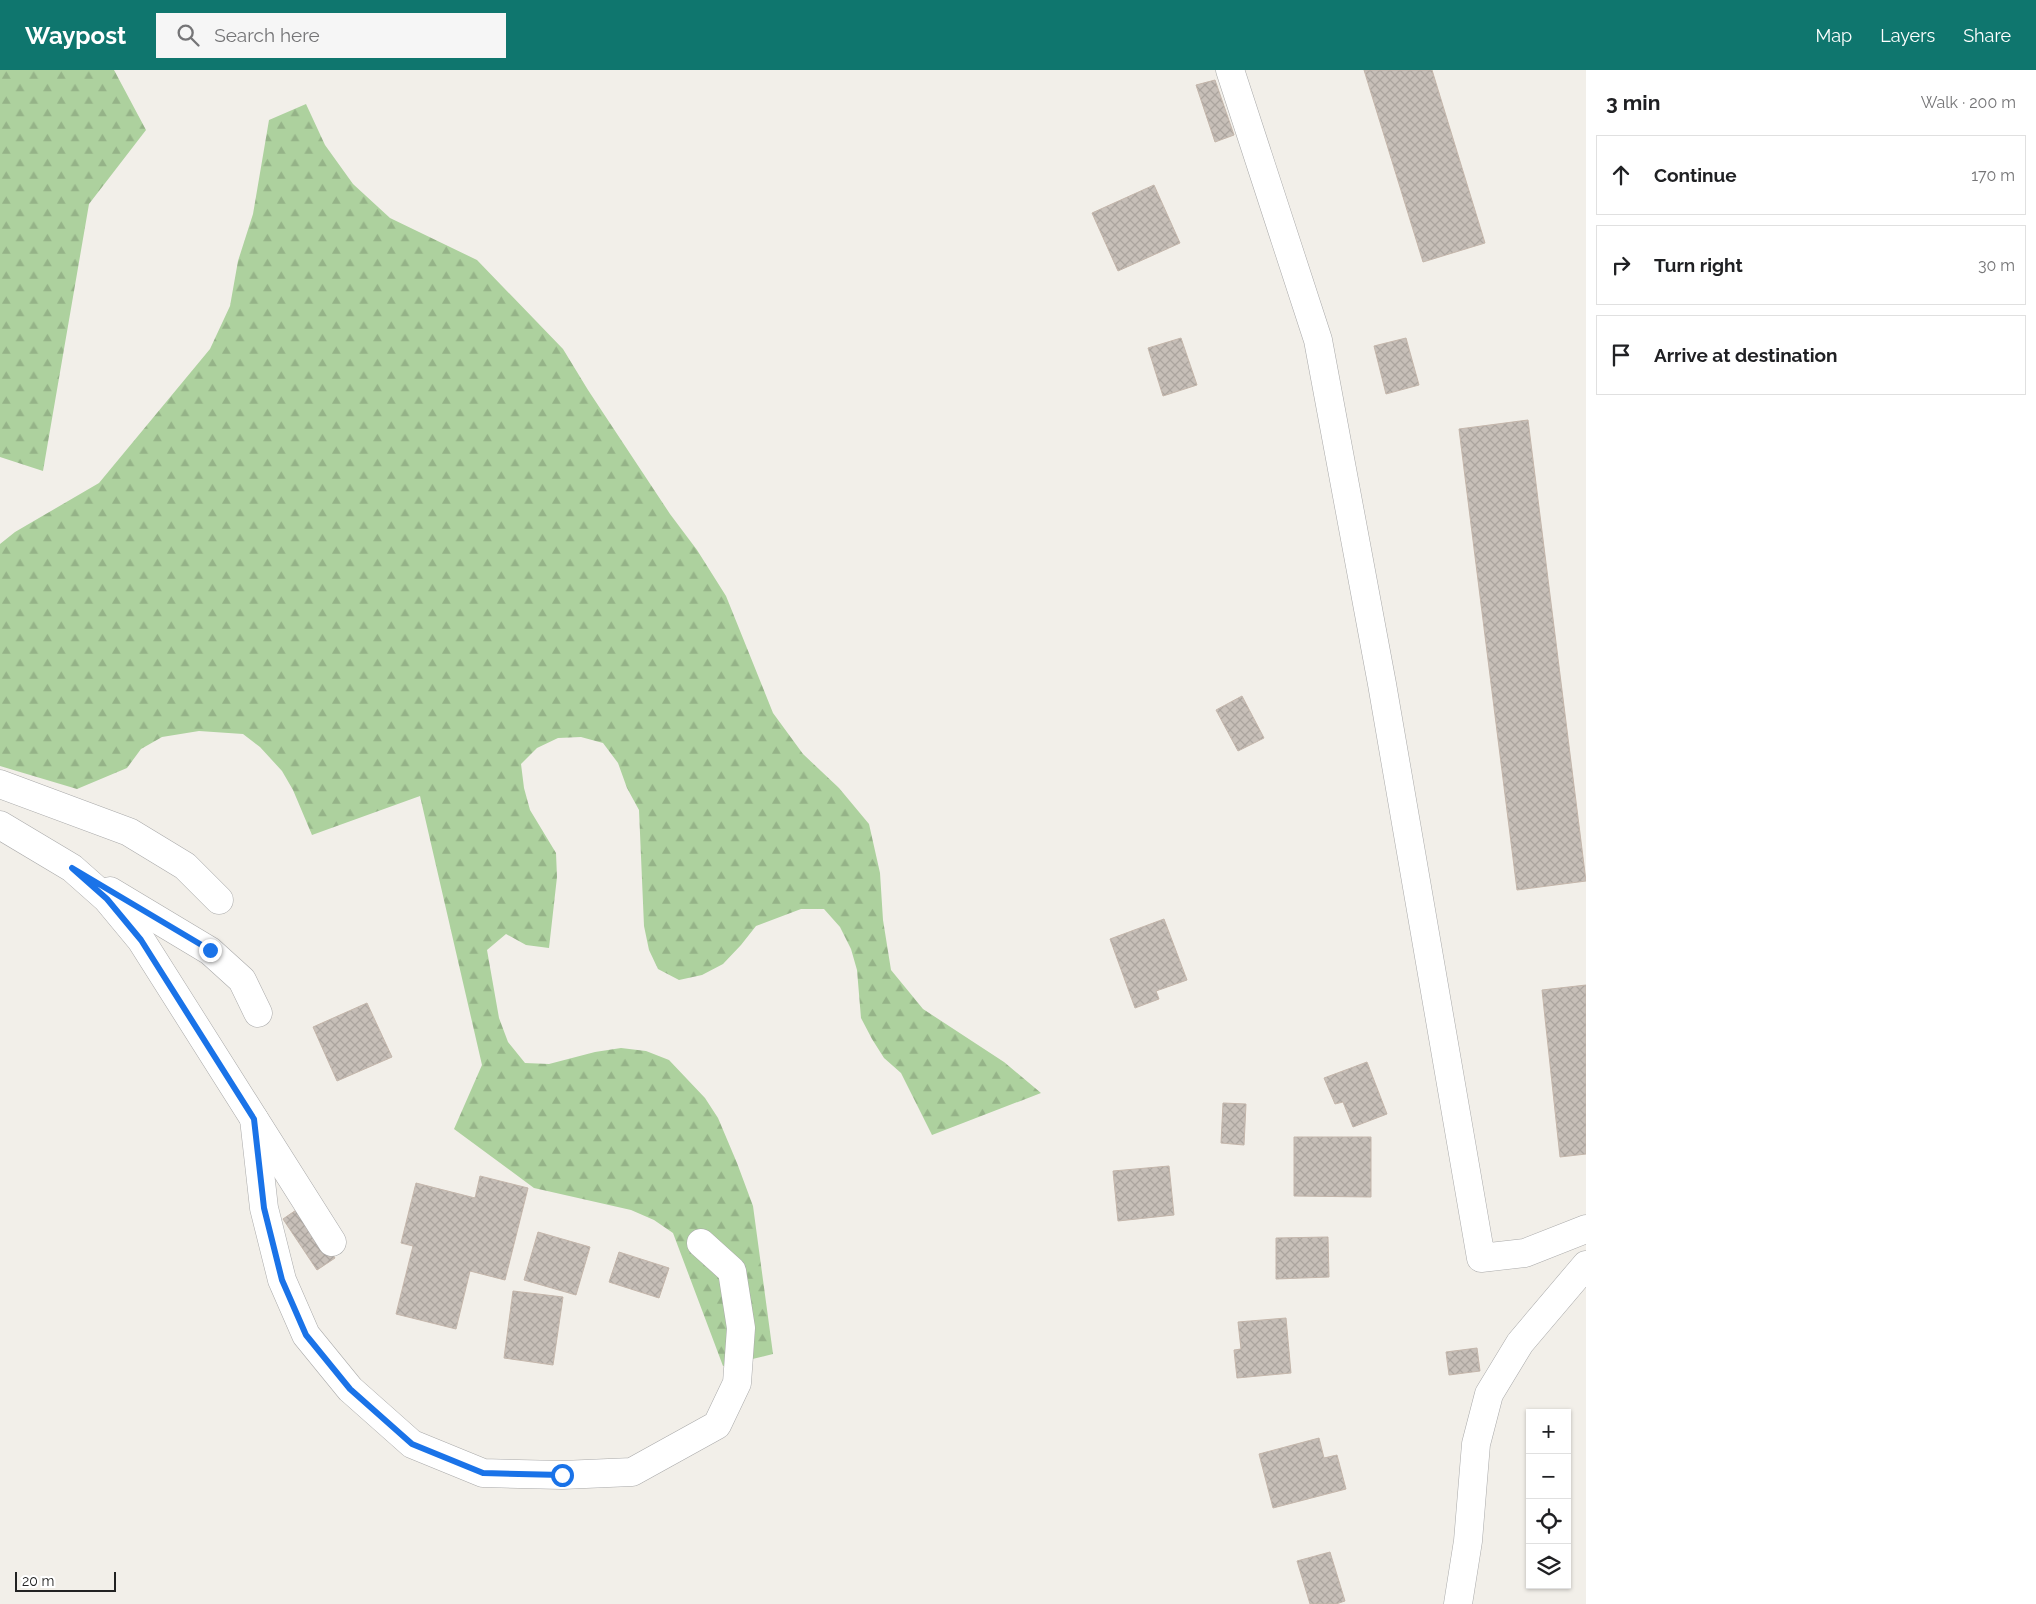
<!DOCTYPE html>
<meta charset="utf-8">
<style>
body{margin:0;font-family:Raleway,sans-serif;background:#f6f6f6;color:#202124}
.controls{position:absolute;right:15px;bottom:15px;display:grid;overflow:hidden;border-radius:0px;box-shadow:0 1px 4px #0004}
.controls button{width:45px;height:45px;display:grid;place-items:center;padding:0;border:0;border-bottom:1px solid #e0e0e0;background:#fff;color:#202124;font:25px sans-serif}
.scale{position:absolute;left:15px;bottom:12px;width:101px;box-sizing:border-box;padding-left:5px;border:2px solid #222;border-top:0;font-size:14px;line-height:18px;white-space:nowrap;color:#222;-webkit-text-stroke:4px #fff;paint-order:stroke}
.stop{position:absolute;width:15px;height:15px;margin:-11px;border:4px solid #1a73e8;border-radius:50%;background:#fff}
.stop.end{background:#1a73e8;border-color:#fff;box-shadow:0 1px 5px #0008}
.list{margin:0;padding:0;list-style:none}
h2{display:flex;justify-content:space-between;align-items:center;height:65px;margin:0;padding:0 20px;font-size:21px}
h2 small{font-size:16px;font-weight:400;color:#757577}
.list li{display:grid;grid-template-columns:32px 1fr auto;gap:15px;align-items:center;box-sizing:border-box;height:80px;margin:0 10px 10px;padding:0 10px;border:1px solid #e0e0e0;border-radius:0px}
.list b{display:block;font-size:19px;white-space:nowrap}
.list em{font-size:16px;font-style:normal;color:#757577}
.icon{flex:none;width:28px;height:28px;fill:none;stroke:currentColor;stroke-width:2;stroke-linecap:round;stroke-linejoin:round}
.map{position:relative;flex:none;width:1586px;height:1534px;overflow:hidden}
header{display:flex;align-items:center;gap:30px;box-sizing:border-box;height:70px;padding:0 25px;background:#0f766e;color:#fff}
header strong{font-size:24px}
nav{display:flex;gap:28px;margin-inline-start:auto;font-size:18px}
.search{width:350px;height:45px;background:#f6f6f6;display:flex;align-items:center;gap:12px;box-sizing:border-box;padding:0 18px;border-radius:0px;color:#757577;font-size:19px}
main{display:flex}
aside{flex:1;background:#fff}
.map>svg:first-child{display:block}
</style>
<header>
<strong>Waypost</strong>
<div class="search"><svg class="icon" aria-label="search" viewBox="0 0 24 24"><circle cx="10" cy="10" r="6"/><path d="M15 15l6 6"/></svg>Search here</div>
<nav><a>Map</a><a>Layers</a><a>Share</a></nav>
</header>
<main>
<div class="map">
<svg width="1586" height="1534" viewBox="0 0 1586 1534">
<defs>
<pattern id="forest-firs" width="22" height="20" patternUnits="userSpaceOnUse" patternTransform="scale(1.25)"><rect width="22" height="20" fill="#add19e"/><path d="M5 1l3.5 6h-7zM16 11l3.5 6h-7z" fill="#95b388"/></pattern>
<pattern id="building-cross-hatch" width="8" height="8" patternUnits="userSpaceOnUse" patternTransform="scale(1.25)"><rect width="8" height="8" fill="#c7bfb8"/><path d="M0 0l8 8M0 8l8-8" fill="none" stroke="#aba49e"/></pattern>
</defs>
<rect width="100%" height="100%" fill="#f2efe9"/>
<g fill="url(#forest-firs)">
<path d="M0 0H114L146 60 89 134 43 401 0 387Z"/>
<path d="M306 34 325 75 353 114 390 148 477 190 563 279 588 320 670 444 697 480 726 526 773 643 803 684 839 718 869 754 880 803 883 850 891 900 923 939 1004 992 1041 1023 932 1065 901 1003 884 988 872 969 861 948 857 900 851 879 840 857 824 839H801L756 856 741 875 723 894 702 905 679 910 658 899 649 880 644 856 639 740 627 718 618 693 603 673 581 667 558 668 537 678 521 694 524 718 530 740 556 783 557 807 549 878 526 875 506 864 487 880 499 948 508 972 525 993 549 994 595 982 621 978 646 981 669 990 705 1028 718 1048 737 1093 753 1136 773 1284 723 1296 673 1163 654 1150 631 1140 534 1118 454 1059 482 995 420 726 312 765 293 720 282 701 260 677 243 664 199 661 162 667 141 679 127 698 77 719 0 696V474L15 462 99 413 210 279 230 236 238 191 253 144 269 50Z"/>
</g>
<g fill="url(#building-cross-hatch)" stroke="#c4b6ab">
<path d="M1364 0H1432L1485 173 1423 192Z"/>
<path d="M1215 10 1234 65 1215 72 1196 15Z"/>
<path d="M1154 115 1180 173 1118 201 1092 143Z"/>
<path d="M1181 268 1197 315 1163 326 1148 278Z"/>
<path d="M1406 268 1419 315 1386 324 1374 276Z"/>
<path d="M1528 350 1586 811 1517 820 1459 359Z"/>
<path d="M1242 626 1264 668 1238 681 1216 640Z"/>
<path d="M1164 849 1187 910 1156 921 1159 929 1135 938 1110 869Z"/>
<path d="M1586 915V1084L1560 1087 1542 920Z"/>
<path d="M367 933 392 987 337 1011 313 957Z"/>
<path d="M1367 992 1387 1044 1353 1057 1343 1032 1335 1034 1324 1008Z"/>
<path d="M1223 1033 1246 1034 1244 1075 1221 1073Z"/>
<path d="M1294 1067H1371V1127L1294 1126Z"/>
<path d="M1169 1096 1174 1145 1118 1151 1113 1101Z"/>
<path d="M480 1106 528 1118 505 1210 470 1201 456 1259 396 1244 413 1176 401 1173 416 1113 475 1128Z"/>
<path d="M302 1136 335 1188 317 1200 283 1149Z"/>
<path d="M538 1162 590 1177 576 1225 524 1210Z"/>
<path d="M1328 1167 1329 1207 1276 1209V1168Z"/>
<path d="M619 1182 669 1198 659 1228 609 1212Z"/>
<path d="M513 1221 563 1227 553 1295 504 1288Z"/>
<path d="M1286 1248 1291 1303 1237 1308 1234 1280 1241 1279 1238 1252Z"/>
<path d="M1477 1278 1480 1301 1449 1305 1446 1282Z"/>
<path d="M1319 1368 1324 1388 1337 1385 1346 1419 1273 1438 1259 1384Z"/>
<path d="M1330 1482 1345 1531 1336 1534H1310L1297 1491Z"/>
</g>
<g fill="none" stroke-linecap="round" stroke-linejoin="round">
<g stroke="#a9a9a9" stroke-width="29">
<g id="minor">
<path d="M1230 0 1318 270 1382 614 1481 1188 1525 1183 1586 1159"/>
<path d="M0 714 129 762 185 796 219 830"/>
<path d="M0 755 72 798 107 829 141 870 332 1172"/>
<path d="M110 821 210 881 242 910 258 943"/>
<path d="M254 1049 264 1138 282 1210 306 1265 350 1319 412 1374 483 1403 562 1405 632 1402 717 1355 737 1313 741 1258 732 1201 701 1173"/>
<path d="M1458 1534 1468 1471 1476 1374 1489 1324 1520 1273 1586 1195"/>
</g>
</g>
<use href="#minor" stroke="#fff" stroke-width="28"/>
</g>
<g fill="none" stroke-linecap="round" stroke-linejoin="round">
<path stroke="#1a73e8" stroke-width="6" d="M210 880 72 798 107 829 141 870 254 1049 264 1138 282 1210 306 1265 350 1319 412 1374 483 1403 562 1405"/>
</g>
</svg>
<div class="controls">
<button>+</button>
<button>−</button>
<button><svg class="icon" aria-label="locate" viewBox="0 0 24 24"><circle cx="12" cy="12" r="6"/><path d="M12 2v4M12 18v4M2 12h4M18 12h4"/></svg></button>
<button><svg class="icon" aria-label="layers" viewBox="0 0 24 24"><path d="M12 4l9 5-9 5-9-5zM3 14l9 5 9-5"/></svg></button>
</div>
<div class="scale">20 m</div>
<div class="stop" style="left:562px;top:1405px"></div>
<div class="stop end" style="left:210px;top:880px"></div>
</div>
<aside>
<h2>3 min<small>Walk · 200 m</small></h2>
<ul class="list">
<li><svg class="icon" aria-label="ahead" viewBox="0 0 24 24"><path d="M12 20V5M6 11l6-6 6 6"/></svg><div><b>Continue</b></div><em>170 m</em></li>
<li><svg class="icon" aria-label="right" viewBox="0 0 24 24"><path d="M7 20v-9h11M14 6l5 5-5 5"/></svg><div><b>Turn right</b></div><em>30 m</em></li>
<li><svg class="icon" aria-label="arrive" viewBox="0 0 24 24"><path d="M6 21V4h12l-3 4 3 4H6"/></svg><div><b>Arrive at destination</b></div></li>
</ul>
</aside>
</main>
